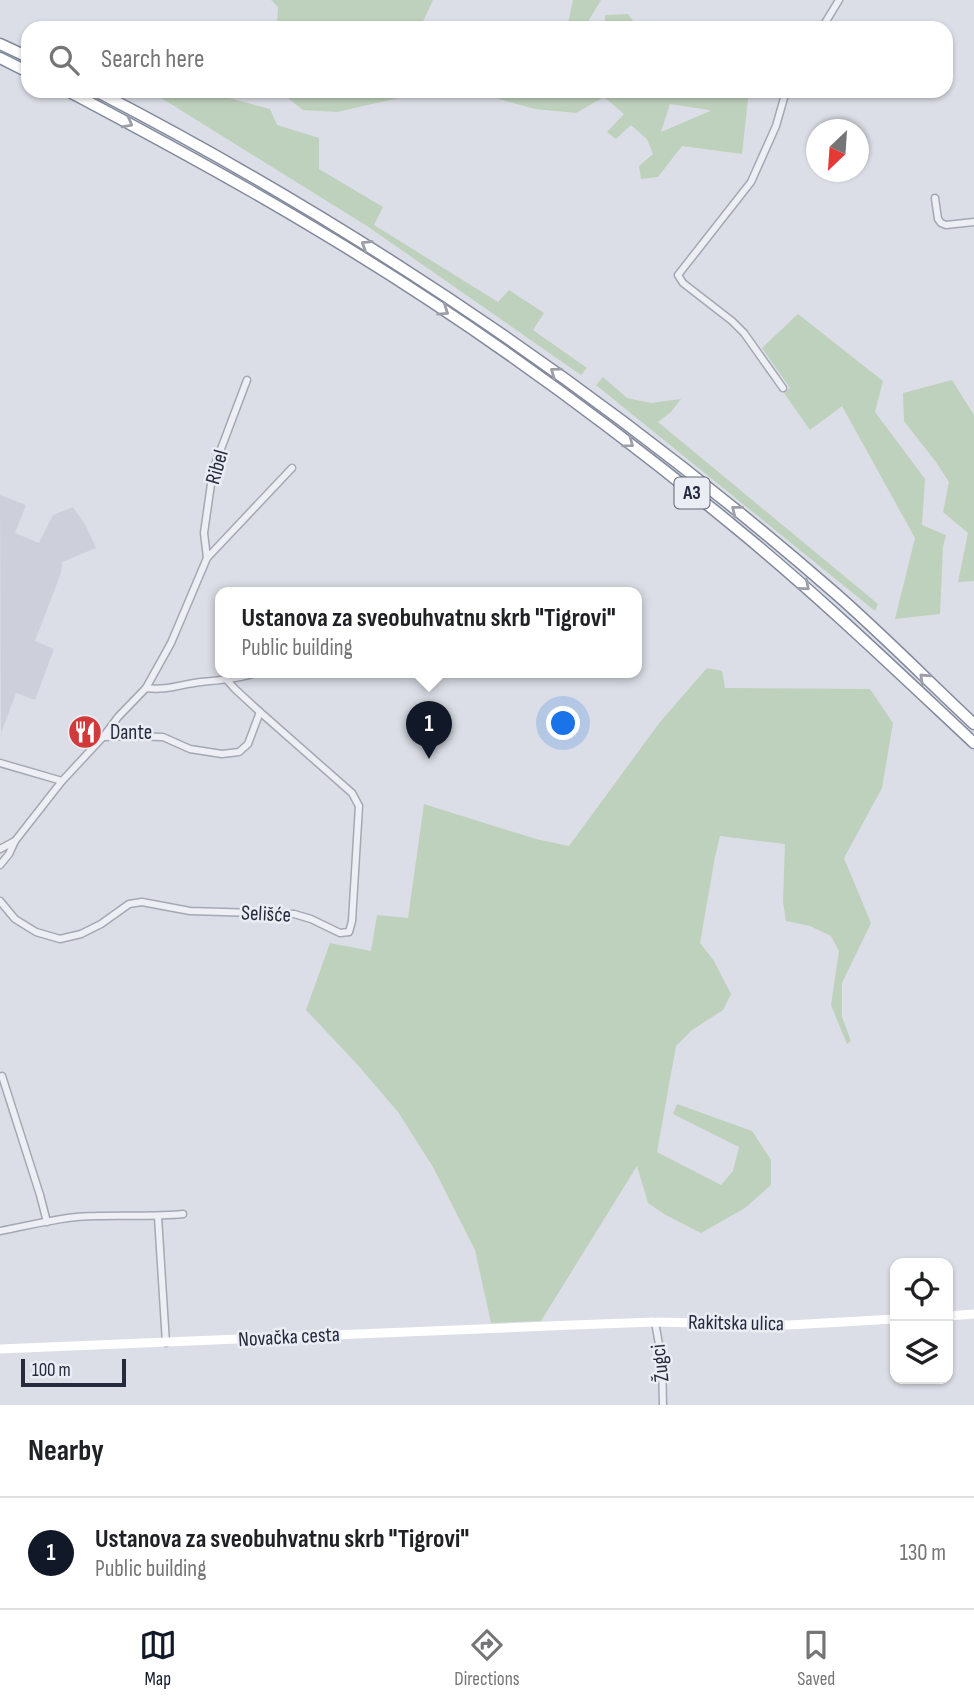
<!DOCTYPE html>
<meta charset="utf-8">
<style>
body{margin:0;font-family:"Sofia Sans Condensed",sans-serif;background:#f6f6f6;color:#202124}
.controls{position:absolute;right:21px;bottom:21px;display:grid;overflow:hidden;border-radius:14px;box-shadow:0 2px 5px #0004}
.controls button{width:63px;height:63px;display:grid;place-items:center;padding:0;border:0;border-bottom:2px solid #e0e0e0;background:#fff;color:#202124;font:35px sans-serif}
.compass{position:absolute;left:806px;top:119px;width:63px;height:63px;border-radius:50%;background:#fff;box-shadow:0 2px 5px #0004;rotate:205deg}
.scale{position:absolute;left:21px;bottom:18px;width:105px;box-sizing:border-box;padding-left:7px;border:4px solid #252a3d;border-top:0;font-size:19px;line-height:24px;white-space:nowrap;color:#252a3d;-webkit-text-stroke:5px #eaedf4;paint-order:stroke}
.you{position:absolute;left:564px;top:724px;width:24px;height:24px;margin:-18px;border:5px solid #fff;border-radius:50%;background:#1a73e8;box-shadow:0 0 0 10px #1a73e833}
.badge{display:grid;place-items:center;width:46px;height:46px;border-radius:50%;background:#111827;color:#fff;font-size:23px;font-weight:700}
.pin{position:absolute;translate:-50% -58px;filter:drop-shadow(0 2px 4px #0008)}
.pin::after{content:'';position:absolute;top:37px;width:24px;height:21px;background:inherit;clip-path:polygon(0 0,100% 0,50% 100%)}
.popup{position:absolute;left:215px;top:587px;width:427px;height:91px;box-sizing:border-box;display:grid;place-content:center;border-radius:14px;background:#fff;filter:drop-shadow(0 2px 5px #0005);font-size:23px;white-space:nowrap;color:#757577}
.popup b{font-size:26px;color:#202124}
.popup::after{content:'';position:absolute;left:50%;top:100%;margin-left:-14px;border:14px solid transparent;border-top-color:#fff}
.list{margin:0;padding:0;list-style:none}
h2{display:flex;justify-content:space-between;align-items:center;height:91px;margin:0;padding:0 28px;font-size:30px}
h2 small{font-size:23px;font-weight:400;color:#757577}
.list li{display:grid;grid-template-columns:46px 1fr auto;gap:21px;align-items:center;box-sizing:border-box;height:112px;padding:0 28px;border-top:2px solid #e0e0e0}
.list b{display:block;font-size:26px;white-space:nowrap}
.list p{margin:0;font-size:23px;white-space:nowrap;color:#757577}
.list em{font-size:23px;font-style:normal;color:#757577}
.icon{flex:none;width:38px;height:38px;fill:none;stroke:currentColor;stroke-width:2;stroke-linecap:round;stroke-linejoin:round}
.map{position:relative;flex:none;width:974px;height:1405px;overflow:hidden}
.search{position:absolute;background:#fff;box-shadow:0 2px 5px #0004;left:21px;right:21px;top:21px;height:77px;display:flex;align-items:center;gap:18px;box-sizing:border-box;padding:0 24px;border-radius:21px;color:#757577;font-size:26px}
.sheet{height:203px;background:#fff}
nav{display:flex;justify-content:space-around;align-items:center;box-sizing:border-box;height:98px;border-top:2px solid #e0e0e0;background:#fff;font-size:19px;color:#757577}
nav a{display:grid;justify-items:center;gap:4px}
nav .on{color:#111827}
.map>svg:first-child{display:block}
</style>
<div class="map">
<svg width="974" height="1405" viewBox="0 0 974 1405">
<rect width="100%" height="100%" fill="#dbdee6"/>
<path fill="#cdd0db" d="M0 495 26 505 15 533 39 543 53 515 73 507 86 526 96 548 62 562 61 573 35 641 54 649 35 700 16 693 1 733Z"/>
<g fill="#bed1bc" fill-rule="evenodd">
<path d="M271 0H433L420 28H277L278 7Z"/>
<path d="M573 0H601L584 28H567Z"/>
<path d="M628 14 638 28H605V15Z"/>
<path d="M150 91 211 93 270 109 277 125 319 138V169L383 207 374 225 498 302 509 290 544 313 533 330 587 368 581 375 367 226Z"/>
<path d="M279 91H749L742 154 682 146 658 177 641 179 639 166 653 154 647 139 631 125 616 139 607 132 624 114 604 97 576 113 535 109 485 95 465 92 412 95 337 112 303 110ZM670 104 709 110 710 111 661 132Z"/>
<path d="M798 314 883 381 875 412 925 479 922 525 946 535 943 547 940 614 895 619 915 538 842 406 810 430 784 393 790 388 762 348Z"/>
<path d="M603 377 627 398 651 403 681 399 671 412 658 422 878 604 875 611 596 385Z"/>
<path d="M952 380 974 415V581L958 582 968 533 943 512 949 482 936 462 904 421 903 393Z"/>
<path d="M707 668 722 671 725 688 870 689 893 723 882 788 844 858 871 923 842 983V1017L851 1041 847 1044 831 1005 839 951 831 936 810 926 786 921 783 902 785 844 720 836 715 857 700 943 714 961 731 994 723 1010 692 1030 676 1046 657 1152 721 1185 733 1171 739 1147 673 1114 677 1104 752 1131 771 1160V1185L745 1208 701 1233 664 1214 648 1203 637 1166 541 1321 491 1323 475 1250 433 1167 398 1112 356 1063 306 1010 330 943 371 951 377 915 408 918 424 804 536 839 569 846 660 722Z"/>
</g>
<g fill="none" stroke-linecap="round" stroke-linejoin="round">
<g stroke="#a4a8b3" stroke-width="9">
<g id="street">
<path d="M822 28 839 0"/>
<path d="M935 198 938 219 941 223 946 225 974 222"/>
<path d="M783 388 744 333 732 321 683 283 678 275 751 182 776 126 786 91"/>
<path d="M207 558 292 468"/>
<path d="M146 688 171 643 207 558 204 533 213 470 247 380"/>
<path d="M103 737 128 736 163 737 190 749 222 754 239 752 248 744 260 712"/>
<path d="M0 763 62 781"/>
<path d="M0 849 15 841 62 781 103 737 118 717 146 688C167 691 181 684 201 682 220 680 238 679 256 673"/>
<path d="M0 865 9 854 15 841"/>
<path d="M0 901 15 919 36 932 60 939 81 934 101 924 129 904 142 902 190 911 294 914 311 919 340 933 349 932 352 921 359 806 352 793 260 712 235 689 227 680"/>
<path d="M2 1076 40 1195 47 1222"/>
<path d="M158 1217 166 1343"/>
<path d="M0 1231C32 1225 64 1216 96 1216 125 1215 154 1217 183 1214"/>
<path d="M655 1322 662 1361 663 1405"/>
</g>
</g>
<g stroke="#82899d" stroke-width="13">
<g id="highway">
<path d="M0 44 28 57"/>
<path d="M0 58 28 72"/>
<path d="M68 91C153 136 237 181 319 231 465 318 605 420 736 528 819 596 896 670 974 743"/>
<path d="M96 91C361 228 610 397 835 593 883 635 928 681 974 724"/>
</g>
</g>
<use href="#street" stroke="#eeeff5" stroke-width="6"/>
<g stroke="#fff" stroke-width="9">
<path d="M948 1316 974 1314"/>
<path d="M0 1349 573 1325 655 1322 789 1325 895 1319"/>
</g>
<use href="#highway" stroke="#fff" stroke-width="10"/>
</g>
<defs><path id="oneway-chevron" d="M-2-3.5L2.5 0L-2 3.5" fill="none" stroke-width="1.6" stroke-linecap="round" stroke-linejoin="round" transform="scale(1.75)"/></defs>
<g stroke="#9d9fa8">
<use href="#oneway-chevron" transform="translate(128 123) rotate(28)"/>
<use href="#oneway-chevron" transform="translate(366 245) rotate(-148)"/>
<use href="#oneway-chevron" transform="translate(444 311) rotate(34)"/>
<use href="#oneway-chevron" transform="translate(555 372) rotate(-144)"/>
<use href="#oneway-chevron" transform="translate(629 443) rotate(37)"/>
<use href="#oneway-chevron" transform="translate(736 510) rotate(-142)"/>
<use href="#oneway-chevron" transform="translate(805 586) rotate(40)"/>
<use href="#oneway-chevron" transform="translate(924 678) rotate(-137)"/>
</g>
<defs>
<g id="restaurant-disc" transform="scale(1.75)"><circle r="9.5" fill="#d23a3a" stroke="#eaedf4"/><path d="M-5-6h1v4h1v-4h1v4h1v-4h1v5L-1.5 .5V6h-2V.5L-5-1ZM5-6V6H3V1.5H1.5Q1.5-4 5-6Z" fill="#fff"/></g>
</defs>
<g fill-rule="evenodd">
<use href="#restaurant-disc" x="85" y="732"/>
</g>
<g text-anchor="middle" dominant-baseline="central" stroke-width="5" stroke-linejoin="round" paint-order="stroke">
<rect fill="#eaedf4" stroke="#606474" stroke-width="2" x="674.5" y="477.5" width="35" height="31" rx="5"/>
<g font-size="19" font-weight="bold" fill="#252a3d">
<text x="692" y="493">A3</text>
</g>
<g font-size="21" fill="#252a3d" stroke="#eaedf4">
<text transform="translate(217 467) rotate(-74)">Ribel</text>
<text transform="translate(266 914) rotate(3)">Selišće</text>
<text transform="translate(736 1323) rotate(1)">Rakitska ulica</text>
<text transform="translate(289 1337) rotate(-3)">Novačka cesta</text>
<text transform="translate(660 1363) rotate(-96)">Žugci</text>
</g>
<g font-size="21" fill="#252a3d" stroke="#eaedf4" text-anchor="start">
<text x="110" y="732">Dante</text>
</g>
</g>
</svg>
<div class="controls">
<button><svg class="icon" aria-label="locate" viewBox="0 0 24 24"><circle cx="12" cy="12" r="6"/><path d="M12 2v4M12 18v4M2 12h4M18 12h4"/></svg></button>
<button><svg class="icon" aria-label="layers" viewBox="0 0 24 24"><path d="M12 4l9 5-9 5-9-5zM3 14l9 5 9-5"/></svg></button>
</div>
<svg class="compass" viewBox="-18 -18 36 36"><path d="M0-13l5 13h-10z" fill="#e53935"/><path d="M0 13l5-13h-10z" fill="#757577"/></svg>
<div class="scale">100 m</div>
<div class="you"></div>
<div class="pin badge" style="left:429px;top:759px">1</div>
<div class="popup"><b>Ustanova za sveobuhvatnu skrb &quot;Tigrovi&quot;</b>Public building</div>
<div class="search"><svg class="icon" aria-label="search" viewBox="0 0 24 24"><circle cx="10" cy="10" r="6"/><path d="M15 15l6 6"/></svg>Search here</div>
</div>
<section class="sheet">
<h2>Nearby<small></small></h2>
<ul class="list">
<li><span class="badge">1</span><div><b>Ustanova za sveobuhvatnu skrb &quot;Tigrovi&quot;</b><p>Public building</p></div><em>130 m</em></li>
</ul>
</section>
<nav>
<a class="on"><svg class="icon" aria-label="map" viewBox="0 0 24 24"><path d="M3 6l6-2 6 2 6-2v14l-6 2-6-2-6 2zM9 4v14M15 6v14"/></svg>Map</a>
<a><svg class="icon" aria-label="directions" viewBox="0 0 24 24"><path d="M12 3l9 9-9 9-9-9zM9 14v-3h6M13 9l2 2-2 2"/></svg>Directions</a>
<a><svg class="icon" aria-label="saved" viewBox="0 0 24 24"><path d="M7 4h10v16l-5-4-5 4z"/></svg>Saved</a>
</nav>
